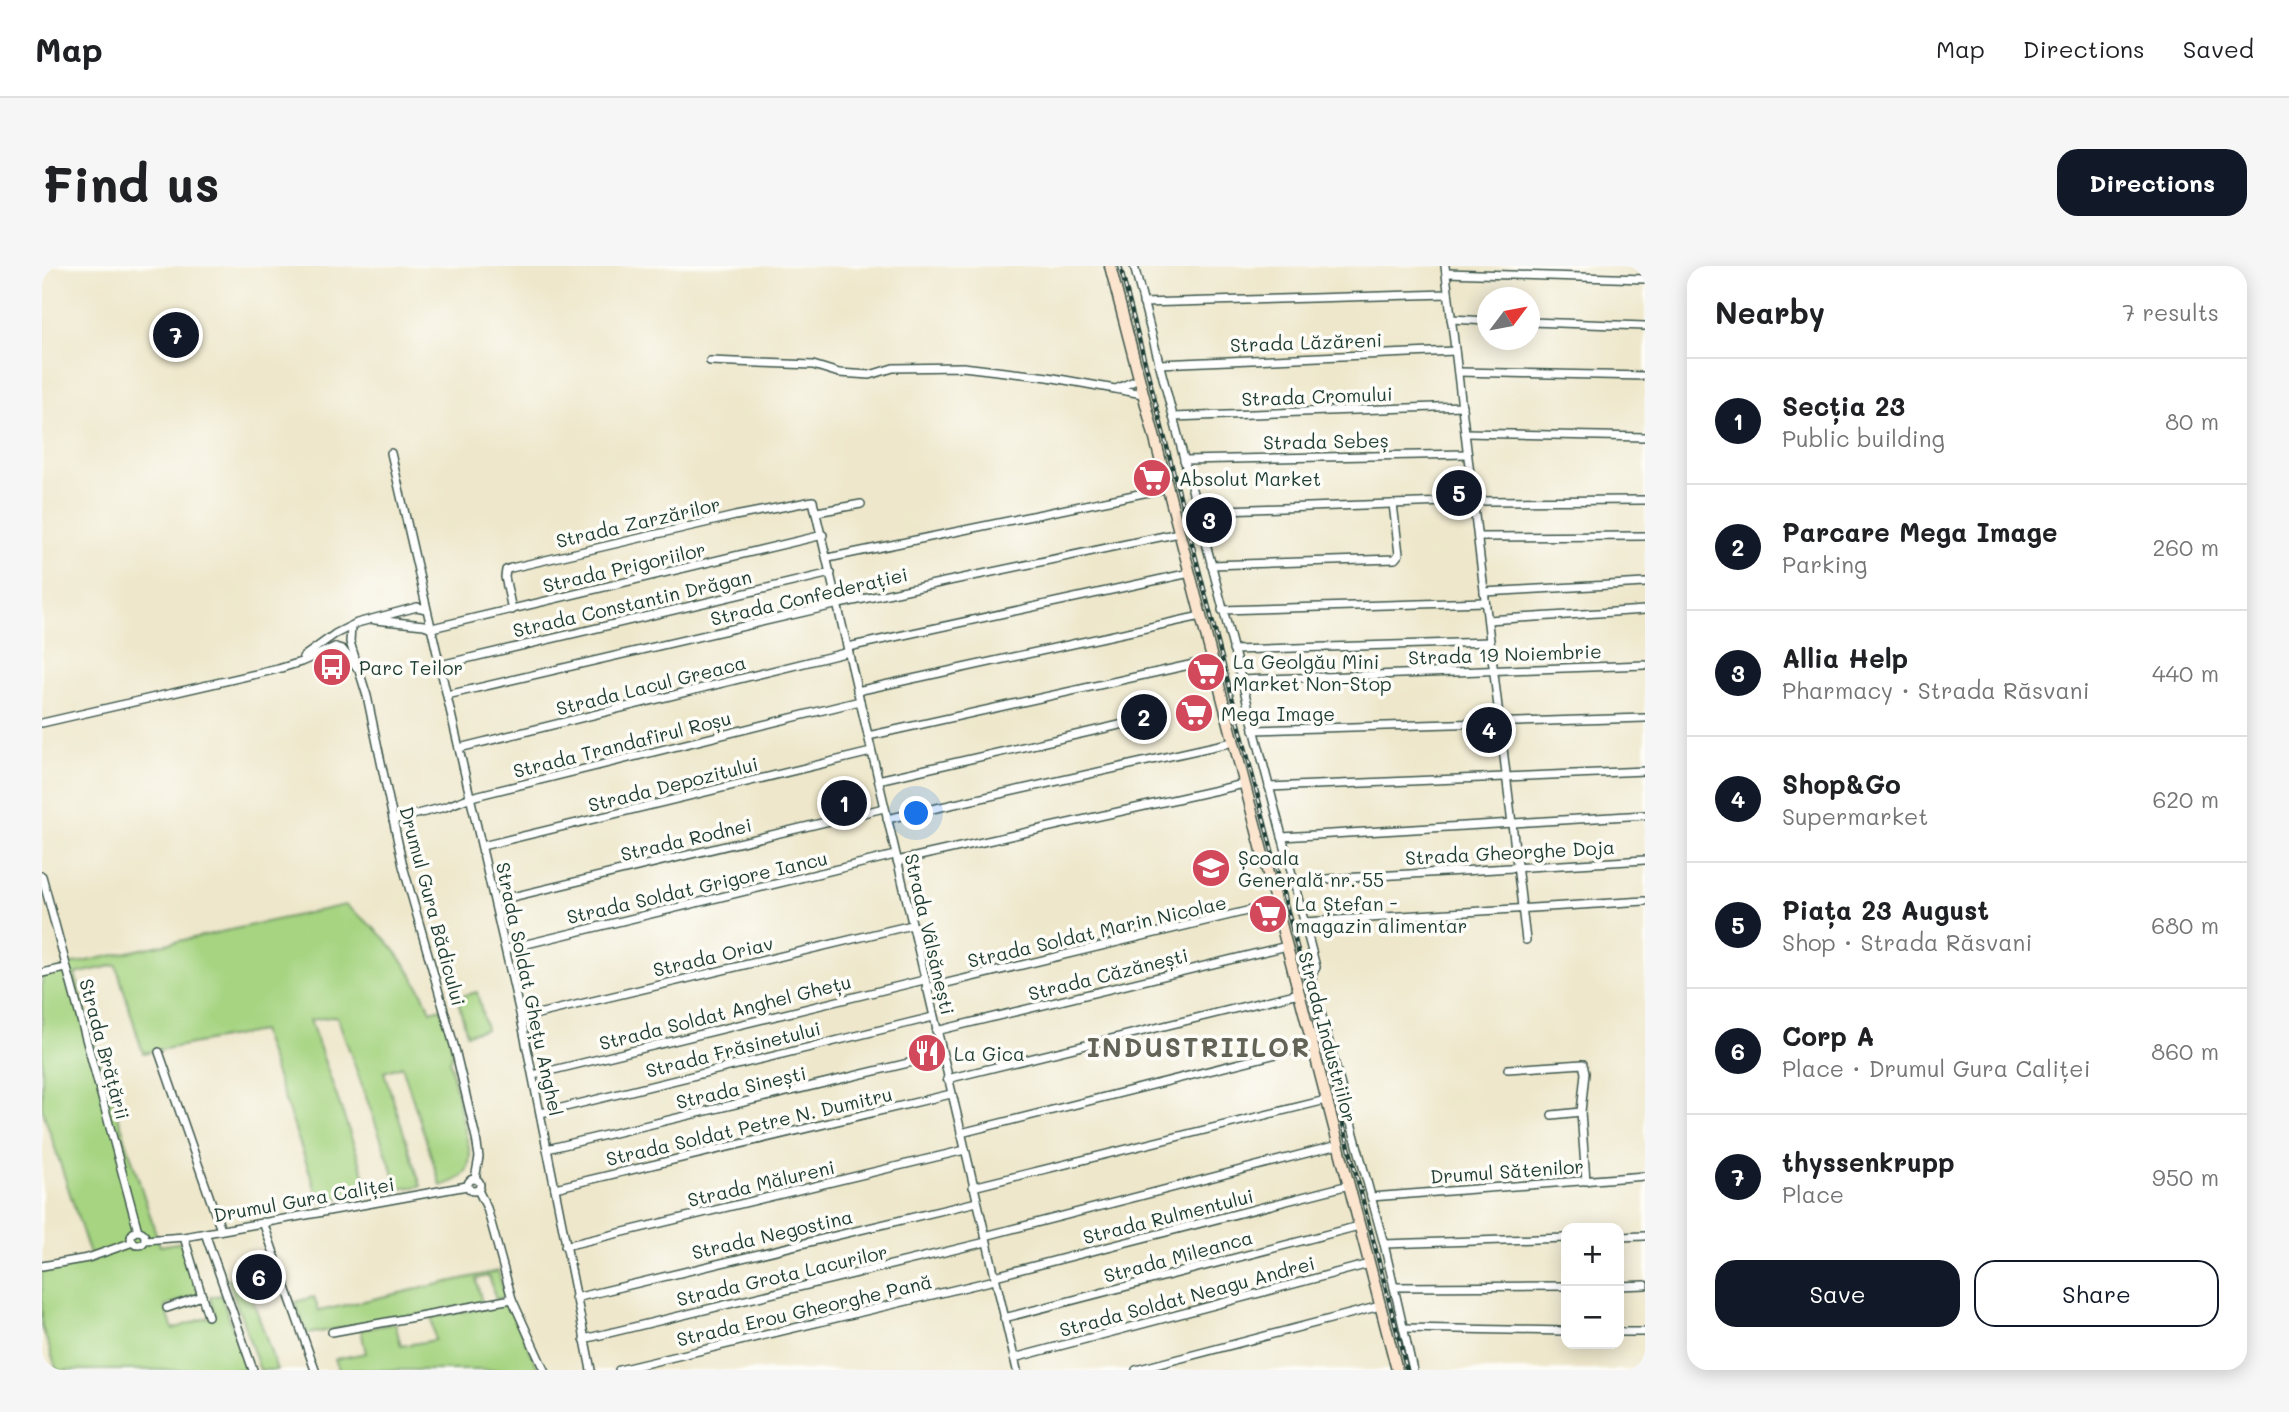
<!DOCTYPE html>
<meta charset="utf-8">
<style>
body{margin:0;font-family:Mali,sans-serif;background:#f6f6f6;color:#202124}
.controls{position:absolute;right:21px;bottom:21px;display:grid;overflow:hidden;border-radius:14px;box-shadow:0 4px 18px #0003}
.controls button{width:63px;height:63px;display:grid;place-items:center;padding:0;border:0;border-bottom:2px solid #e0e0e0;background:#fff;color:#202124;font:35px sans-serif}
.compass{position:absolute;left:1435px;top:21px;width:63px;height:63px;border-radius:50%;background:#fff;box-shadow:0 4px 18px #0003;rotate:58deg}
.you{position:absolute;left:875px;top:548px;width:24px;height:24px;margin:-18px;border:5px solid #fff;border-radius:50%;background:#1a73e8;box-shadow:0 0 0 10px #1a73e833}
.badge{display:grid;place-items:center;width:46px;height:46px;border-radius:50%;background:#111827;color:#fff;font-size:23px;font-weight:700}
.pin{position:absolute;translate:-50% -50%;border:4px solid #fff;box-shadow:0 2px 7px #0006}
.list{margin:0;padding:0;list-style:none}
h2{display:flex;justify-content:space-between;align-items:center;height:91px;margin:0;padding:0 28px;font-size:30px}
h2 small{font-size:23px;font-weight:400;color:#757577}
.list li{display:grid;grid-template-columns:46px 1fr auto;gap:21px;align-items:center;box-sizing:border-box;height:126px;padding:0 28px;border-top:2px solid #e0e0e0}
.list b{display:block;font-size:26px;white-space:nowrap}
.list p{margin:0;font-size:23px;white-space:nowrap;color:#757577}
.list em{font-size:23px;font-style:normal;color:#757577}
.actions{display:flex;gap:14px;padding:21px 28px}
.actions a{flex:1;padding:16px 0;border:2px solid #111827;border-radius:21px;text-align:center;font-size:24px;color:#111827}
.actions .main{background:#111827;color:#fff}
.map{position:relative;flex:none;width:1603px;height:1104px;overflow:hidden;border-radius:21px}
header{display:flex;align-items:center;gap:42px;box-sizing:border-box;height:98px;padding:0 35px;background:#fff;border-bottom:2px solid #e0e0e0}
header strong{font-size:33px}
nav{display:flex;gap:38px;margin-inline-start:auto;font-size:24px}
.intro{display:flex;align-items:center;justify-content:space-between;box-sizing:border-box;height:168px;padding:0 42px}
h1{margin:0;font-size:49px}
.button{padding:18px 32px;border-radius:21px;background:#111827;color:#fff;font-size:24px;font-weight:700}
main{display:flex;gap:42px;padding:0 42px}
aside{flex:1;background:#fff;border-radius:21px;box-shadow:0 4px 18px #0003}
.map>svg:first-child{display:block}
</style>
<header>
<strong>Map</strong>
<nav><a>Map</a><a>Directions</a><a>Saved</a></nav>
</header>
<div class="intro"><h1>Find us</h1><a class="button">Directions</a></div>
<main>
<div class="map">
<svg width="1603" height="1104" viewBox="0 0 1603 1104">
<rect width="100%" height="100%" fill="#fdfcf7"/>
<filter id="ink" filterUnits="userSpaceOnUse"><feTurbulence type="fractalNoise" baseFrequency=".0143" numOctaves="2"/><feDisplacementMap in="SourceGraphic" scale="14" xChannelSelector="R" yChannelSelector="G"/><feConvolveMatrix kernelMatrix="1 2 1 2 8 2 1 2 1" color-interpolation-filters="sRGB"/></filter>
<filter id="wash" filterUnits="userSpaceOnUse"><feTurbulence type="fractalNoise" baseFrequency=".00686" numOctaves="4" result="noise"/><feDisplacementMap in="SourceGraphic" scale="28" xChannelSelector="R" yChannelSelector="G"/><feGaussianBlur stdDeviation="1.57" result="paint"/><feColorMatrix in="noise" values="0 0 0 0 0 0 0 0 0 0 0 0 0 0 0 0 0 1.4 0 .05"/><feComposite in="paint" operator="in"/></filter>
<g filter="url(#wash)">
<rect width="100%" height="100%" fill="#eee7cb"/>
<g fill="#a6d481" stroke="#62885a" stroke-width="2">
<path d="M303 639C346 669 367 698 389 745L399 742 411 786 408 796 428 887C428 909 418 914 399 920L360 800 342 806 379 920 357 923 295 750 268 754 328 925 278 936 219 765 101 787 74 699 33 708 58 794 118 980 140 976 157 1028 123 1040 131 1063 173 1049 168 1031 179 1029 206 1104H15L0 1061V1004L50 995 0 842V710L26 699Z"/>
<path d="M435 726 444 763 425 768 415 731Z"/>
<path d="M456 1005 463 1030 454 1034 447 1010 434 1013 440 1037 265 1068 253 1036 272 1031 277 1045Z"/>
<path d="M202 1008 235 1104H218L186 1013Z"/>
<path d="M467 1038 497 1104H297L293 1093 324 1087 319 1064 353 1057 359 1080 393 1074 389 1051Z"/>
</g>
</g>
<g filter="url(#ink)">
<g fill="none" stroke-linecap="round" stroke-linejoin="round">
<g stroke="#3e564b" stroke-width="10">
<g id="street">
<path d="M1092 0 1274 701 1269 710 1342 978 1371 1104"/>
<path d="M1403 0 1484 674"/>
<path d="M1404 7 1603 13"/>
<path d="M1101 37 1406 28"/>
<path d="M1409 53 1446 55"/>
<path d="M1488 56 1603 60"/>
<path d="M668 95 771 99 797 107 828 109 851 102 921 101 1006 111 1101 128"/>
<path d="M1117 98 1413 85"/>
<path d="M1416 106 1603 110"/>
<path d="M1076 122 1097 113"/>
<path d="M1131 151 1420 140"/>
<path d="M1423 167 1603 171"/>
<path d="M349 187 479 752 549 1104"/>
<path d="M1142 194 1425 188"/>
<path d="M1155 245 1431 235 1603 234"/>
<path d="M775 246 819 238"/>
<path d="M1436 271 1603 270"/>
<path d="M786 292 1126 222"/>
<path d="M1169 299 1353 293 1357 288 1351 238"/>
<path d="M1442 326 1603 317"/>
<path d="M470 344 463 311 464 304 469 302 693 250 771 235 975 1104"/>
<path d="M1180 344 1443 336"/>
<path d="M333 354 382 359 390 362"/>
<path d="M1446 354 1603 344"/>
<path d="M309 361 308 376 325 430 361 600 413 783 434 872 437 891 433 913"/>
<path d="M390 362 781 269"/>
<path d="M293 381 300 383 314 401"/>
<path d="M806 381 1148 307"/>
<path d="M1191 384 1448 376"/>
<path d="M261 391 293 368 315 357 375 341 384 343"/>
<path d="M398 399 789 307"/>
<path d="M1198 414 1603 399"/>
<path d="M815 425 1159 350"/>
<path d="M405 429 797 338 1137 267"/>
<path d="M0 457 236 403 259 396 293 381"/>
<path d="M1212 464 1603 452"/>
<path d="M826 470 1170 394"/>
<path d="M417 482 807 386"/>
<path d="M836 514 1082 458"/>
<path d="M1227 521 1603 505"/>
<path d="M845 553 1191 476"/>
<path d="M351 554 403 541 429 531 818 435"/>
<path d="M1240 571 1603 549"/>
<path d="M440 580 829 486"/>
<path d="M855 595 1202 518"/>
<path d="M0 610 96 965"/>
<path d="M1251 615 1603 594"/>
<path d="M453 635 842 542"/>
<path d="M1262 656 1603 635"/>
<path d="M464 683 853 589"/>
<path d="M0 707 24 702"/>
<path d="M884 722 1234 638"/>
<path d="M479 752 870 659"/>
<path d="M894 765 1245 680"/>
<path d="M117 786 179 964"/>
<path d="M1466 803 1541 798 1543 807 1539 846 1544 915"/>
<path d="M491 809 882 714"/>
<path d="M905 813 1257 727"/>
<path d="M499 847 891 751"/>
<path d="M1510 849 1539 846"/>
<path d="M919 867 1270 779"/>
<path d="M505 883 900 789"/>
<circle cx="432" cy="919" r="6"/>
<path d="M931 921 1284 834"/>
<path d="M513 922 909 828"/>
<path d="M436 924 445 942 470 1033 502 1104"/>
<path d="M1329 931 1603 910"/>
<path d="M221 956 273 1104"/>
<circle cx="96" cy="972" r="7"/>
<path d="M163 967 211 1104"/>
<path d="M943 970 1296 879"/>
<path d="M142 971 166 1050"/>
<path d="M1577 971 1603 970"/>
<path d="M103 974 142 971 425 920"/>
<path d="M1342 978 1524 972"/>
<path d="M523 980 923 884"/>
<path d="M0 1000 46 992 91 976"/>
<path d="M953 1010 1307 919"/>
<path d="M1577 1020 1603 1019"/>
<path d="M1352 1021 1524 1020"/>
<path d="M533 1032 935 936"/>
<path d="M125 1042 160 1030"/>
<path d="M962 1052 1317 960"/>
<path d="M1362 1062 1524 1065"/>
<path d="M290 1066 470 1033"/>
<path d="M1577 1066H1603"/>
<path d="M542 1073 944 976"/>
<path d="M972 1092 1327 998"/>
<path d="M577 1104 953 1014"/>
<path d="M1094 1104 1338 1040"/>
</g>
</g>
<g stroke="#3e564b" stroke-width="13">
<path id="secondary" d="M1068 0 1355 1104"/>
</g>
<use href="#street" stroke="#fff" stroke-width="7"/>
<use href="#secondary" stroke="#fce5cf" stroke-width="10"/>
<g stroke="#1f3d34" stroke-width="4.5">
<path id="rail" d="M1078 0 1365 1104"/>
</g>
<use href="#rail" stroke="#fdfcf7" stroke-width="2" stroke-dasharray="5" stroke-linecap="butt"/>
</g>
</g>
<defs>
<g id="supermarket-disc" transform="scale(2.0125)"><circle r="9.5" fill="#d1495b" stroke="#fdfcf7"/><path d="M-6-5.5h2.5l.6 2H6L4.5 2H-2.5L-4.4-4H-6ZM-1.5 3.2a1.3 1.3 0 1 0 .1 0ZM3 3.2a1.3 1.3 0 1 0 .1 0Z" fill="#fff"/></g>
<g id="bus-disc" transform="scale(2.0125)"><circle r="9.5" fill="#d1495b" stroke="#fdfcf7"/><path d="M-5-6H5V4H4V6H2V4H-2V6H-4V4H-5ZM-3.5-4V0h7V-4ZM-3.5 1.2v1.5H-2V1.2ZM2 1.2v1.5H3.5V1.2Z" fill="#fff"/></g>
<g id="school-disc" transform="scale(2.0125)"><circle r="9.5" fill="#d1495b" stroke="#fdfcf7"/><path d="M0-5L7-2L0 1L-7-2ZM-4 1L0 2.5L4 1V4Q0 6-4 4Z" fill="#fff"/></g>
<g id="restaurant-disc" transform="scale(2.0125)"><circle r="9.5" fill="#d1495b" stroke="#fdfcf7"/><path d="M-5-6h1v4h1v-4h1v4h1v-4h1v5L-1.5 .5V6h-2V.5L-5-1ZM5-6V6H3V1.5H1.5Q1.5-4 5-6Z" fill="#fff"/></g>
</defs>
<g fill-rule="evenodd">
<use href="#supermarket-disc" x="1110" y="212"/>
<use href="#bus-disc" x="290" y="401"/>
<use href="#supermarket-disc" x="1164" y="406"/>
<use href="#supermarket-disc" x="1152" y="447"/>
<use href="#school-disc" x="1169" y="602"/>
<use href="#supermarket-disc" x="1226" y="648"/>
<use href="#restaurant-disc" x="885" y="787"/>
</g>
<g text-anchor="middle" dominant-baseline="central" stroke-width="7" stroke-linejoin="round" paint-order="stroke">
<g font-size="19" fill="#1f3d34" stroke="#fdfcf7">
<text transform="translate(1264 76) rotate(-2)">Strada Lăzăreni</text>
<text transform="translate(1275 130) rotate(-2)">Strada Cromului</text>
<text transform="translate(1284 175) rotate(-1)">Strada Sebeș</text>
<text transform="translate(596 256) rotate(-13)">Strada Zarzărilor</text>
<text transform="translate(582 301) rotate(-13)">Strada Prigoriilor</text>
<text transform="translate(767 330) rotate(-13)">Strada Confederației</text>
<text transform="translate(590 337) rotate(-13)">Strada Constantin Drăgan</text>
<text transform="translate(1463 388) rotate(-2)">Strada 19 Noiembrie</text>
<text transform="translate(609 419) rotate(-14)">Strada Lacul Greaca</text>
<text transform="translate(580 478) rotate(-14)">Strada Trandafirul Roșu</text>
<text transform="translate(631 518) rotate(-14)">Strada Depozitului</text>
<text transform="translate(644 573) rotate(-13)">Strada Rodnei</text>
<text transform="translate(1468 586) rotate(-3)">Strada Gheorghe Doja</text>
<text transform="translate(655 621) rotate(-13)">Strada Soldat Grigore Iancu</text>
<text transform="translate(391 640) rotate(75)">Drumul Gura Bădicului</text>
<text transform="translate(1055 665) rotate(-13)">Strada Soldat Marin Nicolae</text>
<text transform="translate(888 668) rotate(77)">Strada Vâlsănești</text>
<text transform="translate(671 690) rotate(-13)">Strada Oriav</text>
<text transform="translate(1066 708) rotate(-14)">Strada Căzănești</text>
<text transform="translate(488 723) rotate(78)">Strada Soldat Ghețu Anghel</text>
<text transform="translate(683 746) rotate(-14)">Strada Soldat Anghel Ghețu</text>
<text transform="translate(1286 771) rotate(75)">Strada Industriilor</text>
<text transform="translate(63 783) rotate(75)">Strada Brățării</text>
<text transform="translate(691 783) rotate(-14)">Strada Frăsinetului</text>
<text transform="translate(699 821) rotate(-13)">Strada Sinești</text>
<text transform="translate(707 860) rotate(-13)">Strada Soldat Petre N. Dumitru</text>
<text transform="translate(1465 905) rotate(-4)">Drumul Sătenilor</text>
<text transform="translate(719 917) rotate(-13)">Strada Mălureni</text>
<text transform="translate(262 933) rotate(-10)">Drumul Gura Caliței</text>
<text transform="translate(1126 950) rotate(-14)">Strada Rulmentului</text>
<text transform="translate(730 968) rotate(-13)">Strada Negostina</text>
<text transform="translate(1136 990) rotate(-15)">Strada Mileanca</text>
<text transform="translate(740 1009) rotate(-13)">Strada Grota Lacurilor</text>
<text transform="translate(1145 1030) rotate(-15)">Strada Soldat Neagu Andrei</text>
<text transform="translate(762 1044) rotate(-13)">Strada Erou Gheorghe Pană</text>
</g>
<g font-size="19" fill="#1f3d34" stroke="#fdfcf7" text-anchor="start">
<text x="1137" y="212">Absolut Market</text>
<text x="1191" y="395">La Geolgău Mini<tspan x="1191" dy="22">Market Non-Stop</tspan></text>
<text x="317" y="401">Parc Teilor</text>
<text x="1179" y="447">Mega Image</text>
<text x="1196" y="591">Școala<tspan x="1196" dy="22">Generală nr. 55</tspan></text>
<text x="1253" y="637">La Ștefan -<tspan x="1253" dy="22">magazin alimentar</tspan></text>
<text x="912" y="787">La Gica</text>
</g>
<g font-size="26" font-weight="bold" letter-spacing="2" fill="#636458" stroke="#fdfcf7">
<text x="1157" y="781">INDUSTRIILOR</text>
</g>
</g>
</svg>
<div class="controls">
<button>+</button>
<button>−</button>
</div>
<svg class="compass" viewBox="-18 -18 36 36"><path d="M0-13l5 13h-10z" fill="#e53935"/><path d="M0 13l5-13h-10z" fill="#757577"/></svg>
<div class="you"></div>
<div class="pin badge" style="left:802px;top:537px">1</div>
<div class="pin badge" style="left:1102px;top:451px">2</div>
<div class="pin badge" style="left:1167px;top:254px">3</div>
<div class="pin badge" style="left:1447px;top:464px">4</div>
<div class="pin badge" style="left:1417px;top:227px">5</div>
<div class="pin badge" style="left:217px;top:1011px">6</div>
<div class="pin badge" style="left:134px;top:69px">7</div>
</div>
<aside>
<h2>Nearby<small>7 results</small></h2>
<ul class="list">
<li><span class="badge">1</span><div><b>Secția 23</b><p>Public building</p></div><em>80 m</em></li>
<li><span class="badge">2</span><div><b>Parcare Mega Image</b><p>Parking</p></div><em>260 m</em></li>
<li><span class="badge">3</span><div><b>Allia Help</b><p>Pharmacy · Strada Răsvani</p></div><em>440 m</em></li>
<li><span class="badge">4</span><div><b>Shop&amp;Go</b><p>Supermarket</p></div><em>620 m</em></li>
<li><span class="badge">5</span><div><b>Piața 23 August</b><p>Shop · Strada Răsvani</p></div><em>680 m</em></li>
<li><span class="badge">6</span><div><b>Corp A</b><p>Place · Drumul Gura Caliței</p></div><em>860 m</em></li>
<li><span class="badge">7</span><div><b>thyssenkrupp</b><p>Place</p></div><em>950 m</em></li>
</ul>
<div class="actions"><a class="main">Save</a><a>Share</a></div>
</aside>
</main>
